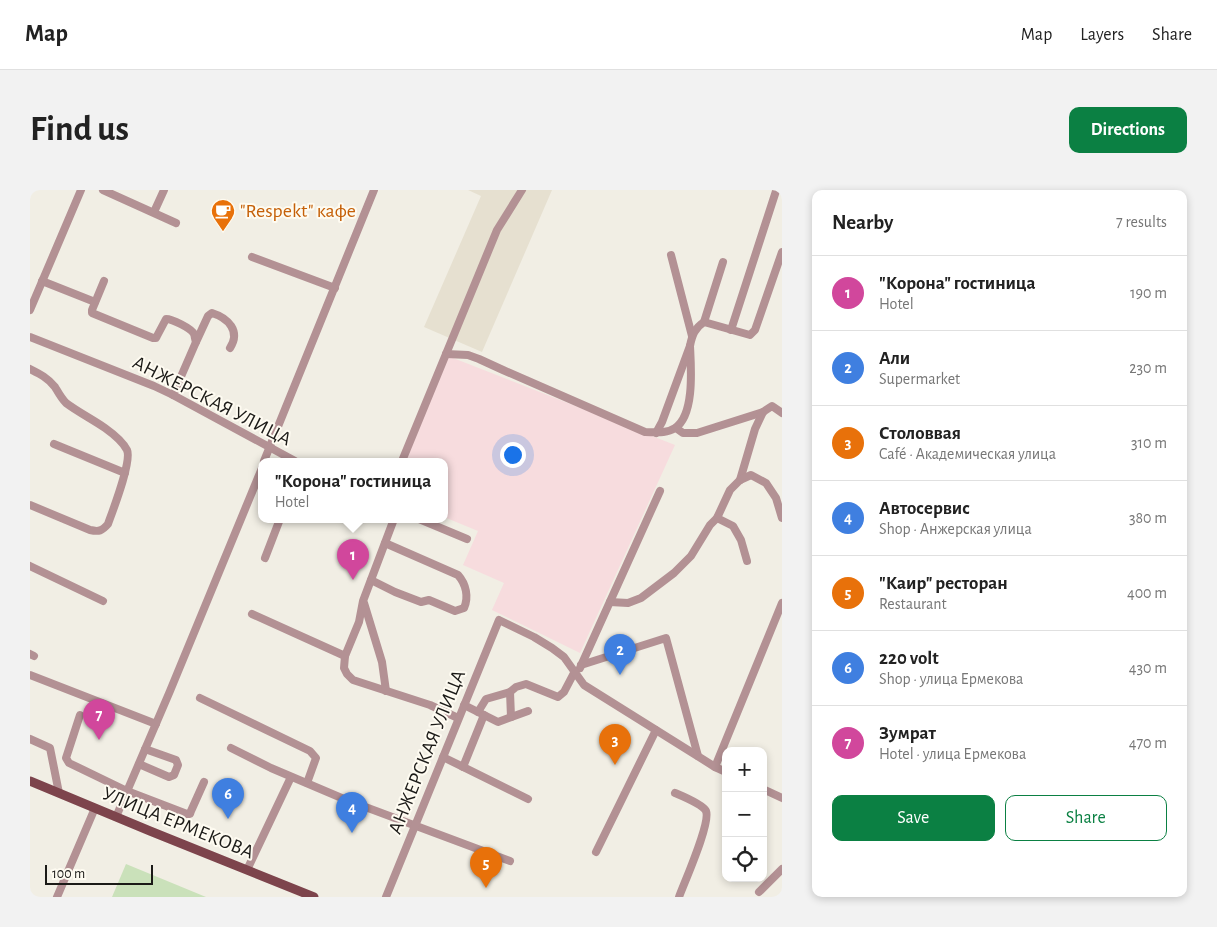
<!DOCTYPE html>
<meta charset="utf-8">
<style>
body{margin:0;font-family:"Alegreya Sans",sans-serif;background:#f2f2f2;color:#222}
.controls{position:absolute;right:15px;bottom:15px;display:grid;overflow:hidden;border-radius:10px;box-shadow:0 2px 8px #0003}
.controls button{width:45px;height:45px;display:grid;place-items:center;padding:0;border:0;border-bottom:1px solid #e0e0e0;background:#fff;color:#222;font:25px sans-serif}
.scale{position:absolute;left:15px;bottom:12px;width:108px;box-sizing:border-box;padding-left:5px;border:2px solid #1b1a17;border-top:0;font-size:14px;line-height:18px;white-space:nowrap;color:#1b1a17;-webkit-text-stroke:4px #fefbf1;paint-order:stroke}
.you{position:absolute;left:482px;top:264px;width:18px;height:18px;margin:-12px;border:4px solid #fff;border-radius:50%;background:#1a73e8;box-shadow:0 0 0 8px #1a73e833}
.badge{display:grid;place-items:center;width:32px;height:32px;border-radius:50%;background:#0b8043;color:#fff;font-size:16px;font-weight:700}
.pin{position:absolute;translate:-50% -41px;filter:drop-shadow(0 1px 2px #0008)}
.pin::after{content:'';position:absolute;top:26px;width:18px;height:15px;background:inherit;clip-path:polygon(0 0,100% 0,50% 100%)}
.popup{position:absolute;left:228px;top:268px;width:190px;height:65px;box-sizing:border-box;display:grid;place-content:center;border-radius:10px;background:#fff;filter:drop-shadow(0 1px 4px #0005);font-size:16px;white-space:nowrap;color:#767676}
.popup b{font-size:19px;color:#222}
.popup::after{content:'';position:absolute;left:50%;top:100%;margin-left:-10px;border:10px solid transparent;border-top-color:#fff}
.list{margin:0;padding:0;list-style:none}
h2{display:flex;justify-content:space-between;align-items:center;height:65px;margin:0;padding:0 20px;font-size:21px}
h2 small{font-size:16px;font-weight:400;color:#767676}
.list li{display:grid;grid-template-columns:32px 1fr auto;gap:15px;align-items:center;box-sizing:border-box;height:75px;padding:0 20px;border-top:1px solid #e0e0e0}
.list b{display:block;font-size:19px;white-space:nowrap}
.list p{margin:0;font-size:16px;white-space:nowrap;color:#767676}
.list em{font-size:16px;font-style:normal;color:#767676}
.actions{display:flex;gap:10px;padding:15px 20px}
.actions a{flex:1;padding:11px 0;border:1px solid #0b8043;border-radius:10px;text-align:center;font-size:18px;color:#0b8043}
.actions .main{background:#0b8043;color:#fff}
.icon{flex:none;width:28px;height:28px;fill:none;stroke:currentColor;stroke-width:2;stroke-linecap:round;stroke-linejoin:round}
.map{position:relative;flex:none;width:752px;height:707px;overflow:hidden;border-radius:10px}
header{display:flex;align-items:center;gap:30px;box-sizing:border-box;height:70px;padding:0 25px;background:#fff;border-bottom:1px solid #e0e0e0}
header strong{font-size:24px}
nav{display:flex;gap:28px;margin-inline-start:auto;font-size:18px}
.intro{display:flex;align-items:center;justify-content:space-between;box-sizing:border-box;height:120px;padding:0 30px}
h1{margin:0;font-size:35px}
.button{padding:12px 22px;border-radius:10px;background:#0b8043;color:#fff;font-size:18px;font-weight:700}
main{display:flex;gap:30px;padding:0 30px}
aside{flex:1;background:#fff;border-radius:10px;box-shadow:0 2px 8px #0003}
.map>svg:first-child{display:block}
</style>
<header>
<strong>Map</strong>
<nav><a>Map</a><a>Layers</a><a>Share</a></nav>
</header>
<div class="intro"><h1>Find us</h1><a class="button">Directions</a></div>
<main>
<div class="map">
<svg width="752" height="707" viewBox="0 0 752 707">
<rect width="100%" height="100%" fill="#f1eee4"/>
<path fill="#e6e0d0" d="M438 0H522L452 162 394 137 451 6Z"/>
<path fill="#f7dcde" d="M418 166 645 255 550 463 462 420 474 393 433 375 448 341 414 327V271H376Z"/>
<path fill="#cae1ba" d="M96 674 176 707H82Z"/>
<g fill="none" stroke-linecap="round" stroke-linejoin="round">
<g stroke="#b39194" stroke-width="8">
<path d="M73 0 146 33"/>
<path d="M124 22 134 0"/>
<path d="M641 65 662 146"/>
<path d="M222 67 305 98"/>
<path d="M12 91 65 112"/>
<path d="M74 91 62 120V123L123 148H126L127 146 136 129C142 129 161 138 164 144 165 146 165 151 166 152L143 205"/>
<path d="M0 120 51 0"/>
<path d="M674 132 693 72"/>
<path d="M701 140 746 1"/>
<path d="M0 147 124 196 143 205 265 271"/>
<path d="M166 152 178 126 182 123C198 128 211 141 200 158"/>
<path d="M416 164 438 165 449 169 473 180 615 242C625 242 636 244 645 238 665 225 661 177 660 156"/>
<path d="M0 179C10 184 18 188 25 197 28 202 31 208 36 213 48 222 62 229 75 238 82 243 93 252 97 260 102 271 83 320 78 334 72 341 69 342 60 340L0 315"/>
<path d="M646 238 653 243H667L733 222"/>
<path d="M626 243 632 232 660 156C662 145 665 138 674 132L720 145 725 140 752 62"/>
<path d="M24 254 95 283"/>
<path d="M234 271 344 0"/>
<path d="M372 271 467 40 492 0"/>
<path d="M710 290 725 239 733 222 742 216 752 223"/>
<path d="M687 328 703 336 711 350 717 371"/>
<path d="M364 329 333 411 329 432 315 466 314 478 317 484 323 490 400 515 428 528"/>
<path d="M389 329 437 349"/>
<path d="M235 368 250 329"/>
<path d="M0 376 73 411"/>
<path d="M341 390 365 402 391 412 399 410 425 421 434 418C439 407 436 394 428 385L355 353"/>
<path d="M580 412 598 413 611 408 644 383 661 366 680 335 687 328 700 300 710 290 721 285 736 293 746 308 752 328"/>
<path d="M334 413 352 472 356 501"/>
<path d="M222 424 315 466"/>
<path d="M0 464 4 466"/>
<path d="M551 475 636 448 668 566"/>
<path d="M550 478 630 301"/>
<path d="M0 485 126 534"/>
<path d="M170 508 280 561 286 568 277 593"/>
<path d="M434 515 468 532 498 521"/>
<path d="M448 522 456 509 480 502"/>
<path d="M50 525 36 568 39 573 97 601 157 624H160L161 621 174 592"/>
<path d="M481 527 480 502 486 497 496 494 528 507 534 502 545 481"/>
<path d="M0 549 20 558 29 603"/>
<path d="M201 558 241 578 314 609 480 671"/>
<path d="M413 567 498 609"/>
<path d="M109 574 139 587 144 585 148 575 146 570 115 559"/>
<path d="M433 577 454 525"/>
<path d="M685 577 696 582"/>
<path d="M733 599 752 608"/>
<path d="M645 603C652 606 672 614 676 621 681 633 654 693 649 707"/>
<path d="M86 627 140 501 232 278"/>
<path d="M566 662 626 540"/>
<path d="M217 680 261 587"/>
<path d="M729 702 752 679"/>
<path d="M27 707 65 618"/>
<path d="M356 707 469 430 504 447 522 458 534 467 554 495 685 577 752 413"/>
</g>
<path stroke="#7d444c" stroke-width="9" d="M0 591 120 641 284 707"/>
</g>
<defs>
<g id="cafe-pin" transform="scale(1.25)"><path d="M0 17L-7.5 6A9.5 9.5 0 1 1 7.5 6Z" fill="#e8710a" stroke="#fefbf1"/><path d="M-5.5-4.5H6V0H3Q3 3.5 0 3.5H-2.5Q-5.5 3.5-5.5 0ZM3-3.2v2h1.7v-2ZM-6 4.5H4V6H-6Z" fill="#fff"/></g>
</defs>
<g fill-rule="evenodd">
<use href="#cafe-pin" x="193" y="21"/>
</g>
<g text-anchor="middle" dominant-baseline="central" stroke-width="4" stroke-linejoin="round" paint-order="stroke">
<g font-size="20" fill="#c56008" stroke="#fefbf1" text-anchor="start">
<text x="210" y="21">"Respekt" кафе</text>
</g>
<g font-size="20" fill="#1b1a17" stroke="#fefbf1">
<text transform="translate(182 211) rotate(27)">АНЖЕРСКАЯ УЛИЦА</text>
<text transform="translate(397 562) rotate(-68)">АНЖЕРСКАЯ УЛИЦА</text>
<text transform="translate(148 633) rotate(22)">УЛИЦА ЕРМЕКОВА</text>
</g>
</g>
</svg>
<div class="controls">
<button>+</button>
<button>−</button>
<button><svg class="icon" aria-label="locate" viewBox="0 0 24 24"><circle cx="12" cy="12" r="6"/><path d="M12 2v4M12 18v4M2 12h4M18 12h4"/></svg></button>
</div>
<div class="scale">100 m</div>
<div class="you"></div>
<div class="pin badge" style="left:323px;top:390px;background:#d1479c">1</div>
<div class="popup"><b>&quot;Корона&quot; гостиница</b>Hotel</div>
<div class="pin badge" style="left:590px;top:485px;background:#3f7fe0">2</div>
<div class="pin badge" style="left:585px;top:575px;background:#e8710a">3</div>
<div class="pin badge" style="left:322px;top:643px;background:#3f7fe0">4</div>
<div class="pin badge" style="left:456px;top:698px;background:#e8710a">5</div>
<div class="pin badge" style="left:198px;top:629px;background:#3f7fe0">6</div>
<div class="pin badge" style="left:69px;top:550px;background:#d1479c">7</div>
</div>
<aside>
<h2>Nearby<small>7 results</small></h2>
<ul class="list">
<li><span class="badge" style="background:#d1479c">1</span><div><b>&quot;Корона&quot; гостиница</b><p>Hotel</p></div><em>190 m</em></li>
<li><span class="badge" style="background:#3f7fe0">2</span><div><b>Али</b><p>Supermarket</p></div><em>230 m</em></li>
<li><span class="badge" style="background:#e8710a">3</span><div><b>Столоввая</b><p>Café · Академическая улица</p></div><em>310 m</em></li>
<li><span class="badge" style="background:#3f7fe0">4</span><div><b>Автосервис</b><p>Shop · Анжерская улица</p></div><em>380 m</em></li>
<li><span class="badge" style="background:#e8710a">5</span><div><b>&quot;Каир&quot; ресторан</b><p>Restaurant</p></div><em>400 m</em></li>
<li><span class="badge" style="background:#3f7fe0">6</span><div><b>220 volt</b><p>Shop · улица Ермекова</p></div><em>430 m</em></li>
<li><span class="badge" style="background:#d1479c">7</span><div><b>Зумрат</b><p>Hotel · улица Ермекова</p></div><em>470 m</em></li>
</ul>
<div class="actions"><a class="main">Save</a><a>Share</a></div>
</aside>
</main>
